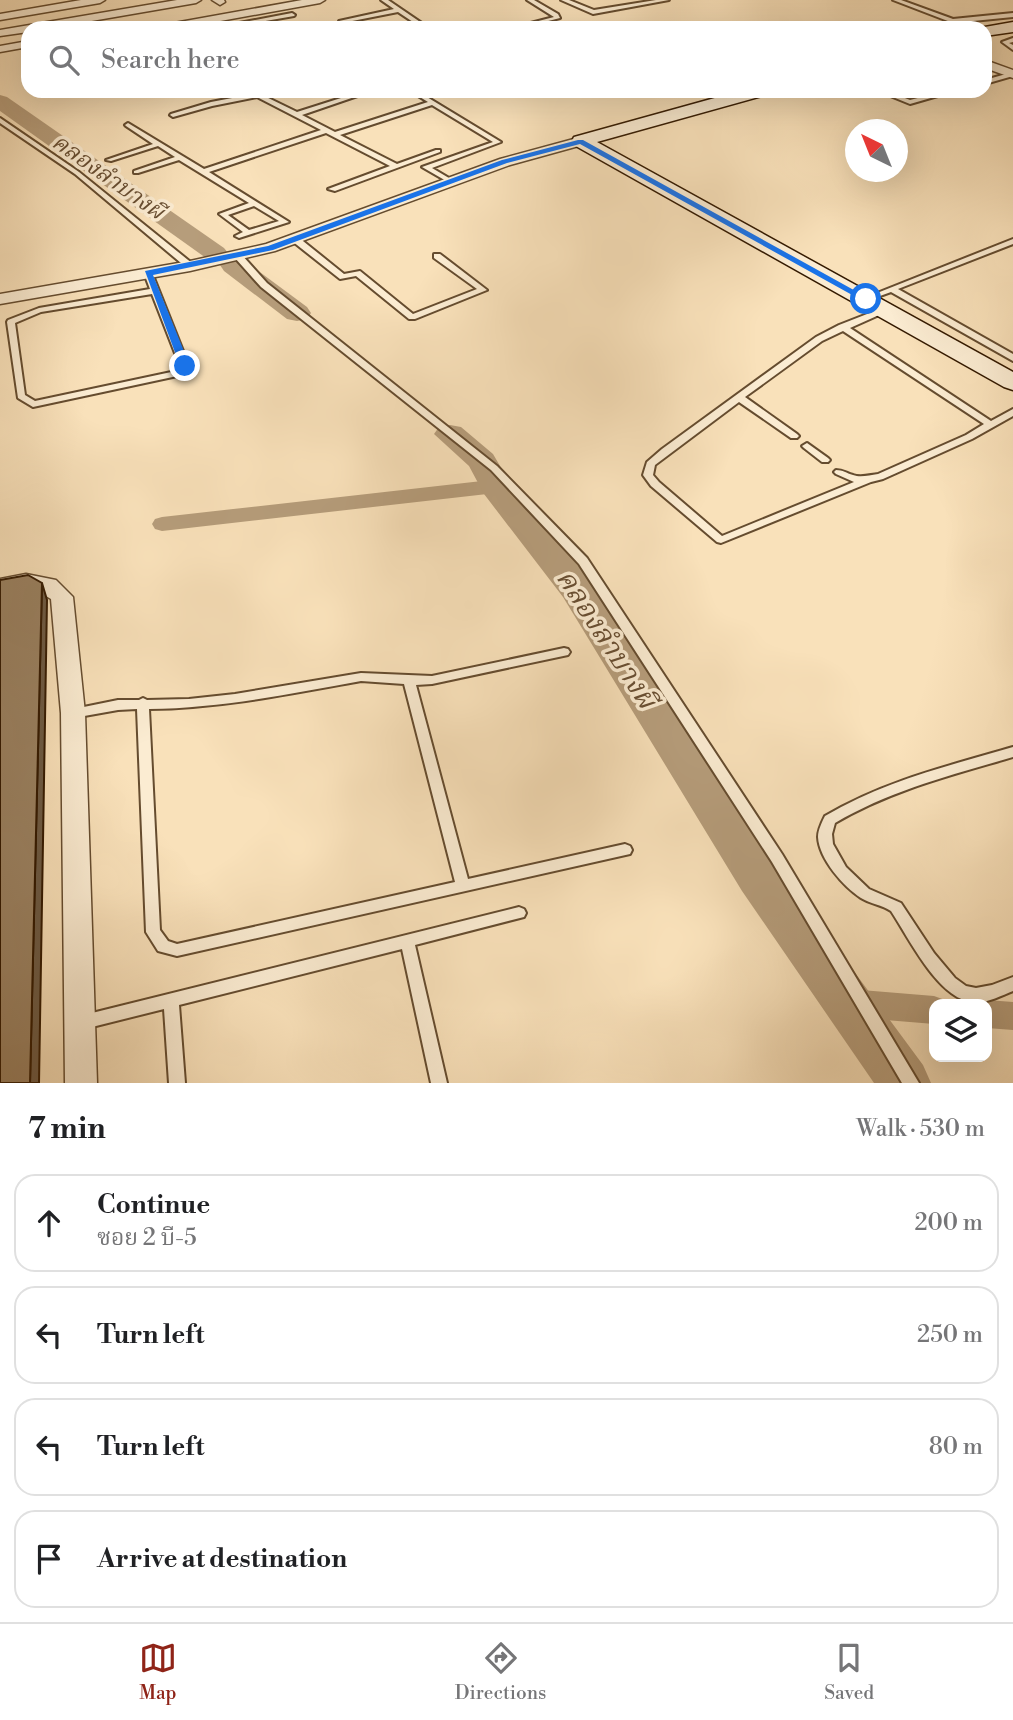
<!DOCTYPE html>
<meta charset="utf-8">
<style>
body{margin:0;font-family:"Libre Bodoni","Noto Serif Thai",serif;background:#f2f2f2;color:#202124}
.controls{position:absolute;right:21px;bottom:21px;display:grid;overflow:hidden;border-radius:14px;box-shadow:0 7px 28px #0002}
.controls button{width:63px;height:63px;display:grid;place-items:center;padding:0;border:0;border-bottom:2px solid #e0e0e0;background:#fff;color:#202124;font:35px sans-serif}
.compass{position:absolute;left:845px;top:119px;width:63px;height:63px;border-radius:50%;background:#fff;box-shadow:0 7px 28px #0002;rotate:317deg}
.stop{position:absolute;width:21px;height:21px;margin:-16px;border:5px solid #1a73e8;border-radius:50%;background:#fff}
.stop.end{background:#1a73e8;border-color:#fff;box-shadow:0 2px 7px #0008}
.list{margin:0;padding:0;list-style:none}
h2{display:flex;justify-content:space-between;align-items:center;height:91px;margin:0;padding:0 28px;font-size:30px}
h2 small{font-size:23px;font-weight:400;color:#757577}
.list li{display:grid;grid-template-columns:46px 1fr auto;gap:21px;align-items:center;box-sizing:border-box;height:98px;margin:0 14px 14px;padding:0 14px;border:2px solid #e0e0e0;border-radius:21px}
.list b{display:block;font-size:26px;white-space:nowrap}
.list p{margin:0;font-size:23px;white-space:nowrap;color:#757577}
.list em{font-size:23px;font-style:normal;color:#757577}
.icon{flex:none;width:38px;height:38px;fill:none;stroke:currentColor;stroke-width:2;stroke-linecap:round;stroke-linejoin:round}
.map{position:relative;flex:none;width:1013px;height:1083px;overflow:hidden}
.search{position:absolute;background:#fff;box-shadow:0 7px 28px #0002;left:21px;right:21px;top:21px;height:77px;display:flex;align-items:center;gap:18px;box-sizing:border-box;padding:0 24px;border-radius:21px;color:#757577;font-size:26px}
.sheet{height:539px;background:#fff}
nav{display:flex;justify-content:space-around;align-items:center;box-sizing:border-box;height:98px;border-top:2px solid #e0e0e0;background:#fff;font-size:19px;color:#757577}
nav a{display:grid;justify-items:center;gap:4px}
nav .on{color:#8f2418}
.map>svg:first-child{display:block}
</style>
<div class="map">
<svg width="1013" height="1083" viewBox="0 0 1013 1083">
<rect width="100%" height="100%" fill="#f9e1ba"/>
<filter id="stains"><feTurbulence type="fractalNoise" baseFrequency=".00286" numOctaves="4"/><feColorMatrix values="0 0 0 0 .2 0 0 0 0 .09 0 0 0 0 .02 0 0 0 .5 -.17"/></filter>
<radialGradient id="worn" r=".72"><stop offset=".6" stop-color="#630" stop-opacity="0"/><stop offset="1" stop-color="#630" stop-opacity=".3"/></radialGradient>
<g fill="none" stroke-linecap="round" stroke-linejoin="round">
<g fill="#b69d7b" fill-rule="evenodd">
<path d="M482 481 503 483 506 487 503 491 496 493 162 531 155 529 152 524 155 519 162 517Z"/>
<path d="M849 989 934 996 945 1000 946 1004H934V1024L849 1017 838 1013 834 1003 838 993Z"/>
<path d="M987 1000 1013 1002V1030L987 1028V1004H976Z"/>
</g>
<g fill="#b69d7b" fill-rule="evenodd">
<path d="M0 95 7 97 224 248 228 253 224 258 215 261 206 258 0 111Z"/>
<path d="M233 257 242 259 307 307 311 313 307 319 297 321 287 319 224 271 220 265 224 259Z"/>
<path d="M450 425 461 427 493 454 510 483 589 579 774 863 923 1065 931 1083H874L742 891 563 597 484 494 469 466 434 434 439 427Z"/>
</g>
<g stroke="#654c2f" stroke-width="4">
<g id="lane">
<path d="M381 0H388L429 28H422L398 12 342 23 339 21 394 9Z"/>
<path d="M527 0H534L558 14 560 18 521 28H511L554 17Z"/>
<path d="M561 0H569L594 10 656 0H669L593 14Z"/>
<path d="M893 0H901L953 19 1013 13V17L953 23Z"/>
<path d="M292 13 295 15 294 16 226 28H213Z"/>
<path d="M1013 38V42L1009 43 1013 45V50L1002 42Z"/>
<path d="M1013 72V76L985 84V80Z"/>
<path d="M363 91H372L302 115 335 132 428 102 410 91H417L501 142 432 168 454 181 448 182 422 167 493 142 432 105 340 135 397 164 436 150H440V152L335 191 328 189 390 166 326 133 209 172 289 222 239 238 235 236 243 232 219 214 249 203 179 160 138 173H134V171L175 157 158 146 111 161 106 160 153 144 126 126 125 125 128 123 204 169 321 130 257 97 212 106 173 117 170 115 171 114 211 102 258 93 297 112ZM254 206 279 221 249 230 228 215Z"/>
<path d="M878 91H887L910 100 945 91H955L910 104Z"/>
<path d="M0 118 79 172 193 264V268H187L75 174 0 123Z"/>
<path d="M292 237H298L344 274 360 271 413 314 477 289 434 258V254H440L487 290 415 319H409L356 276 340 279 292 241Z"/>
<path d="M1013 239V244L898 289 1013 354V361L891 292 866 301 862 299Z"/>
<path d="M235 254H241L267 283 497 466 587 558 782 854 919 1083H902L772 862 579 564 491 470 261 287 235 258Z"/>
<path d="M145 271H151L152 273 189 366 182 375 33 407 18 398 7 322 8 320 39 308 150 289 144 273ZM152 294 180 366 176 371 35 401 25 395 15 323 41 312Z"/>
<path d="M885 307 889 309 888 311 850 328 991 421 1013 409V416L972 439 883 479 871 482 721 543 717 542 651 486 643 475 647 462 662 449 816 337 839 325ZM843 331 984 424 966 435 878 474C869 475 861 478 853 475 846 473 843 470 836 470L834 472 836 474 854 482 722 536 659 482 653 475 655 465 739 402 791 438H797L799 436 797 434 745 397 822 341Z"/>
<path d="M807 443 828 458 830 460 828 462H822L804 448 802 446Z"/>
<path d="M564 648 568 649 570 652 568 655 432 684 416 685 468 879 625 844 630 846 632 850 630 854 177 956 158 951 146 932 137 709 118 710 73 718 69 716 67 713 69 710 118 700H139L143 698 147 700 189 699 235 694 361 673 432 676ZM361 681 404 684 455 882 177 944 168 941 160 930 149 709C221 708 290 694 361 681Z"/>
<path d="M1013 747V757C952 775 891 790 835 823L832 834 833 844 846 867 869 889 901 903 934 953 955 978 966 986 976 988 992 985 1013 977V991C1000 996 984 1005 970 1002 936 995 909 938 891 911 882 905 871 904 861 898 844 887 819 859 818 837 818 830 822 822 825 816 884 781 948 766 1013 747Z"/>
<path d="M519 907 524 909 526 913 524 917 415 945 447 1083H431L402 949 179 1005 185 1083H169L164 1009 84 1029 79 1027 76 1022 79 1017 84 1015Z"/>
</g>
</g>
<g stroke="#654c2f" stroke-width="3">
<g id="street">
<path d="M81 0H105L100 3 0 20V14Z"/>
<path d="M177 0H201L196 3 51 28H28V32L0 36V30Z"/>
<path d="M212 0H224L225 2 220 5Z"/>
<path d="M302 0H325L320 3 182 28H157L163 25Z"/>
<path d="M28 41V47L0 52V46Z"/>
<path d="M985 60 1013 70V78L985 68Z"/>
<path d="M581 137 588 141 586 144 510 165 275 251 190 271 0 304V294L190 261 266 244 500 159Z"/>
<path d="M26 574 56 580 73 597 85 713 97 1083H65L61 713 51 599 34 589 0 593V579Z"/>
</g>
</g>
<g stroke="#341a01" stroke-width="3">
<g id="secondary">
<path d="M1013 22V32L985 36V28H979Z"/>
<path d="M740 91H769L766 95 597 142 1013 372V390L1004 387 574 145 572 141 574 137Z"/>
</g>
</g>
<use href="#lane" fill="#fbecd2" fill-rule="evenodd"/>
<use href="#street" fill="#fbecd2" fill-rule="evenodd"/>
<use href="#secondary" fill="#fbecd2" fill-rule="evenodd"/>
</g>
<path fill="#6c5a44" stroke="#341a01" stroke-width="2" d="M42 583 47 600 39 1083H30Z"/>
<path fill="#9a8161" stroke="#341a01" stroke-width="2" d="M28 575 42 583 30 1083H0V580Z"/>
<path fill="#1a73e8" d="M578 140H583L870 299 863 301 580 144 507 163 273 250 153 275 190 366 185 369 180 366 145 271 268 246 502 160Z"/>
<g text-anchor="middle" dominant-baseline="central" stroke-width="7" stroke-linejoin="round" paint-order="stroke">
<g font-size="23" font-style="italic" fill="#684e32" stroke="#fbecd2">
<text transform="translate(108 177) rotate(35)">คลองลำบางผี</text>
</g>
<g font-size="28" font-style="italic" fill="#684e32" stroke="#fbecd2">
<text transform="translate(606 639) rotate(57)">คลองลำบางผี</text>
</g>
</g>
<rect width="100%" height="100%" filter="url(#stains)"/>
<rect width="100%" height="100%" fill="url(#worn)"/>
</svg>
<div class="controls">
<button><svg class="icon" aria-label="layers" viewBox="0 0 24 24"><path d="M12 4l9 5-9 5-9-5zM3 14l9 5 9-5"/></svg></button>
</div>
<svg class="compass" viewBox="-18 -18 36 36"><path d="M0-13l5 13h-10z" fill="#e53935"/><path d="M0 13l5-13h-10z" fill="#757577"/></svg>
<div class="stop" style="left:866px;top:299px"></div>
<div class="stop end" style="left:185px;top:366px"></div>
<div class="search"><svg class="icon" aria-label="search" viewBox="0 0 24 24"><circle cx="10" cy="10" r="6"/><path d="M15 15l6 6"/></svg>Search here</div>
</div>
<section class="sheet">
<h2>7 min<small>Walk · 530 m</small></h2>
<ul class="list">
<li><svg class="icon" aria-label="ahead" viewBox="0 0 24 24"><path d="M12 20V5M6 11l6-6 6 6"/></svg><div><b>Continue</b><p>ซอย 2 บี-5</p></div><em>200 m</em></li>
<li><svg class="icon" aria-label="left" viewBox="0 0 24 24"><path d="M17 20v-9H6M10 6l-5 5 5 5"/></svg><div><b>Turn left</b></div><em>250 m</em></li>
<li><svg class="icon" aria-label="left" viewBox="0 0 24 24"><path d="M17 20v-9H6M10 6l-5 5 5 5"/></svg><div><b>Turn left</b></div><em>80 m</em></li>
<li><svg class="icon" aria-label="arrive" viewBox="0 0 24 24"><path d="M6 21V4h12l-3 4 3 4H6"/></svg><div><b>Arrive at destination</b></div></li>
</ul>
</section>
<nav>
<a class="on"><svg class="icon" aria-label="map" viewBox="0 0 24 24"><path d="M3 6l6-2 6 2 6-2v14l-6 2-6-2-6 2zM9 4v14M15 6v14"/></svg>Map</a>
<a><svg class="icon" aria-label="directions" viewBox="0 0 24 24"><path d="M12 3l9 9-9 9-9-9zM9 14v-3h6M13 9l2 2-2 2"/></svg>Directions</a>
<a><svg class="icon" aria-label="saved" viewBox="0 0 24 24"><path d="M7 4h10v16l-5-4-5 4z"/></svg>Saved</a>
</nav>
